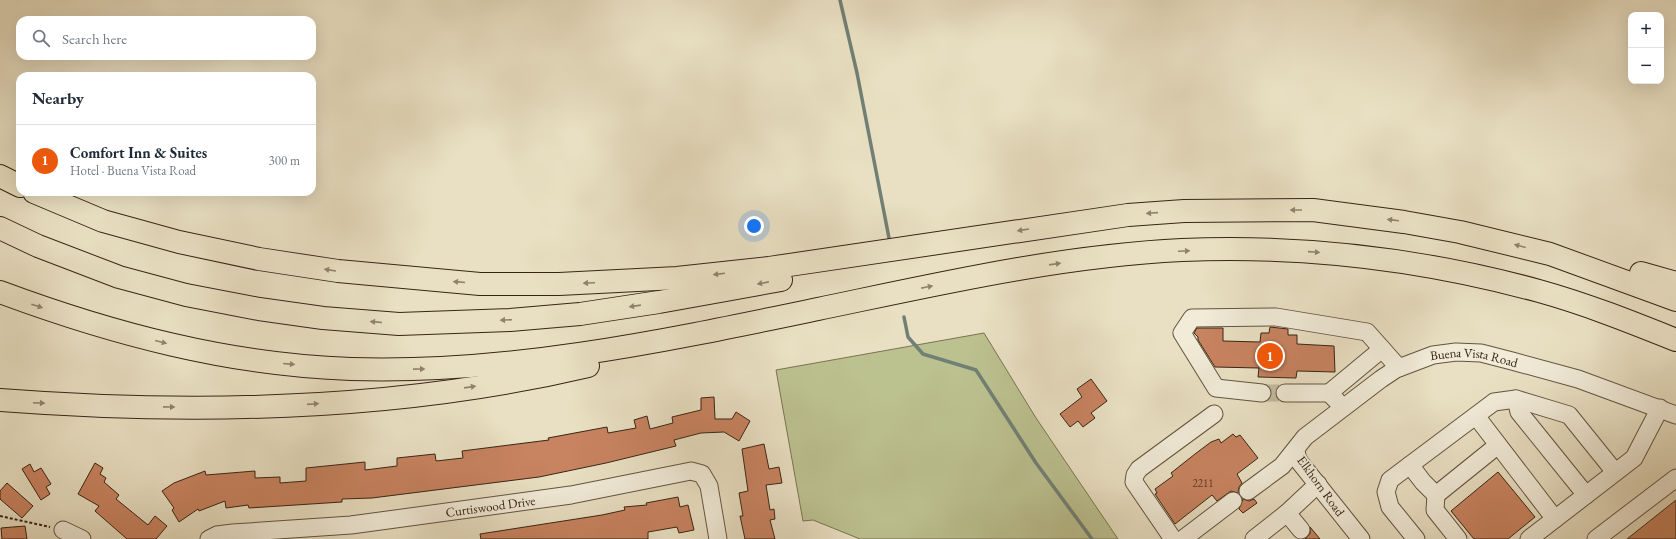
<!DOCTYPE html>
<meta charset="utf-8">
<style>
body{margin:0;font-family:"EB Garamond",serif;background:#f6f6f7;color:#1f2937}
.controls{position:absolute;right:12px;top:12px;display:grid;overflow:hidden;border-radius:8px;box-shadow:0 4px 16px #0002}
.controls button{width:36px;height:36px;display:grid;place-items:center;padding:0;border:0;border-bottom:1px solid #e0e1e3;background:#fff;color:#1f2937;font:20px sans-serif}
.you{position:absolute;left:754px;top:226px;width:14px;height:14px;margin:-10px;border:3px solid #fff;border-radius:50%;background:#1a73e8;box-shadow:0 0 0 6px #1a73e833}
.badge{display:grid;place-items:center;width:26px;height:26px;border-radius:50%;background:#ea580c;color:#fff;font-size:13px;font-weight:700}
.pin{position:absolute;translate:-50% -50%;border:2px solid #fff;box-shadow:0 1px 4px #0006}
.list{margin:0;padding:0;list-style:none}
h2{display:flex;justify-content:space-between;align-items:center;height:52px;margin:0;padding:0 16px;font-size:17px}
h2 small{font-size:13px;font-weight:400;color:#747a83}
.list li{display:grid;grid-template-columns:26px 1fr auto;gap:12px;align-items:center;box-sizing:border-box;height:72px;padding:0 16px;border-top:1px solid #e0e1e3}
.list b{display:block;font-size:15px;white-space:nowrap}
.list p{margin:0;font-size:13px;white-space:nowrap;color:#747a83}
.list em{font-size:13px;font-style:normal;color:#747a83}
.icon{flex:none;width:22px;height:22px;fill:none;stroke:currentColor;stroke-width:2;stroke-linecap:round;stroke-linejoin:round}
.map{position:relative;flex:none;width:1676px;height:539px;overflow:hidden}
.search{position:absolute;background:#fff;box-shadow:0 4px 16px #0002;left:16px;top:16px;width:300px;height:44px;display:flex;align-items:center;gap:10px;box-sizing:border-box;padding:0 14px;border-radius:12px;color:#747a83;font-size:15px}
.panel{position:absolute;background:#fff;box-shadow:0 4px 16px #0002;left:16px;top:72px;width:300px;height:124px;border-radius:12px}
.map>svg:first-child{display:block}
</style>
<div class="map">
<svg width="1676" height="539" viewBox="0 0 1676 539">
<rect width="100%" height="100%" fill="#e9e0c3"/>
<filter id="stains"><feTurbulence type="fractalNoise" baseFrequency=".005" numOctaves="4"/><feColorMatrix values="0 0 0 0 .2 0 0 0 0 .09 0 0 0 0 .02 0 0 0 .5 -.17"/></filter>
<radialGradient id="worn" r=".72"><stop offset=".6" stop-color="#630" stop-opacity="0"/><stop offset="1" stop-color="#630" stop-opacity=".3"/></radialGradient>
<path fill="#bcc190" stroke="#7a7352" d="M984 333 1036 418 1118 539H860L813 520 803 521 776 370Z"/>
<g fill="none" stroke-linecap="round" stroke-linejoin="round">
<g stroke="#718075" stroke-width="3.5">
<path d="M840 0 857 73 889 238"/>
<path d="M904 317 908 337 923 354 976 370 1036 463 1092 539"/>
</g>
</g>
<g fill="#c88360" stroke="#372514">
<path d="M1270 327 1288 329V335H1297V344L1334 346 1335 372 1297 371 1296 378 1258 377 1259 368 1215 367 1198 340V337L1194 333 1197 328H1223V341L1260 342 1261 333H1269Z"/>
<path d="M1091 379 1107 401 1091 413 1095 418 1083 427 1078 421 1070 427 1060 414 1082 397 1077 389Z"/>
<path d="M714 397 715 419H732L736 412 750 421 739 441 724 432 701 433 674 440 676 446 606 463 539 477 372 498 342 499V502L249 508 248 505 226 508 225 501 199 511 198 509 179 522 172 510 174 508 162 491 174 483 205 471 206 475 255 471V478L280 477V483L306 481V468L365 462V470L397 466V458L435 454 436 461 463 458 462 451 549 440 548 438 607 427 608 433 636 428 634 420 647 416 650 429 673 423 672 417 701 410V398Z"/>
<path d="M1233 434 1236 437 1240 435 1258 458 1237 474 1242 483 1239 487 1238 493 1231 491 1217 501 1212 495 1175 524 1155 494 1157 493 1155 489 1173 476 1171 473 1195 454 1211 442 1219 439 1221 443Z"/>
<path d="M764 444 769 469 779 467 782 483 766 485 770 510 774 509 775 519 770 520 775 539H745L740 516H743L739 493 748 491 742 449Z"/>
<path d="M95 463 103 468 100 474 106 478 104 482 119 495 116 499 148 525 155 516 167 526 156 539H127L95 511 99 506 78 494Z"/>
<path d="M30 464 34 472 41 468 51 484 46 487 50 494 41 500 22 469Z"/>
<path d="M1498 472 1535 517 1508 539H1474L1451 511Z"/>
<path d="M7 483 33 506 22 518 0 499V491Z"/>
<path d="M678 497 680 507 688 505 694 530 679 533 677 527 648 532V539H481L480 534 602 515 625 510 624 507 647 505 646 503Z"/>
<path d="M1243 499 1249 501 1254 499 1257 503 1243 513 1239 509Z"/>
<path d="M1676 500V539H1627Z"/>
<path d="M25 526 27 539H2L1 528Z"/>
<path d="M1310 527 1320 539H1305L1310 534Z"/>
</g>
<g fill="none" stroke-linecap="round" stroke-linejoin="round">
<path stroke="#c5bba0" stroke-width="17" stroke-dasharray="17 8" stroke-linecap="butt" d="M1262 393H1285"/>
<g stroke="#645440" stroke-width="19">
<g id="minor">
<path d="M1262 393 1216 388 1182 333 1192 318 1276 317 1367 332 1399 368"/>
<path d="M1285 393H1329L1337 401"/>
<path d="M1329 393 1382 349"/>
<path d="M1516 399 1519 412 1586 495"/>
<path d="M1476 416 1555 519"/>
<path d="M1296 451 1298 460 1361 539"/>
<path d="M1410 465 1423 482 1436 495 1498 445"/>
<path id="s1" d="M1248 491 1282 466 1305 437 1381 379 1396 369 1433 355 1456 352 1481 353 1512 361 1578 379 1676 415"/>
<path d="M1436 495 1435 510 1458 539"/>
<path d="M63 530 82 539"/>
<path d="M1301 530 1287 513 1318 484"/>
<path id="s2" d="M209 539 217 535 233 533 351 525 571 495 691 471 702 474 709 486 718 539"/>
<path d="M1173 539 1134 482 1135 475 1139 469 1214 414"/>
<path d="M1183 539 1233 501"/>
<path d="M1254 539 1287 513"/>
<path d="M1416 539 1390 507 1386 492 1390 480 1494 402 1516 399 1569 415 1615 472"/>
<path d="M1529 539 1634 458 1660 408"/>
<path d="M1596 539 1676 478"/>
</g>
</g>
<g stroke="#372514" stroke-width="24">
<g id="highway">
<path d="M0 176 20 186"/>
<path d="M34 192 103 221 179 242 259 259 338 271 480 284H559L677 278 769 268 1128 215 1184 211 1313 210 1404 222 1460 232 1550 254 1676 300"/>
<path d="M0 228 38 246 119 277 186 295 259 309 323 318 399 324 510 320 580 314 659 302 781 280"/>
<path d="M1641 273 1676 283"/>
<path d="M0 292C113 334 230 365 351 369 509 374 664 341 818 309 938 284 1059 256 1182 250 1303 245 1422 259 1539 291 1586 304 1631 322 1676 340"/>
<path d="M0 400C195 415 397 411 588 366"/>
</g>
</g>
<path stroke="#372514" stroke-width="2" stroke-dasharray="3 2" stroke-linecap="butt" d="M0 516 50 527"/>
<use href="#minor" stroke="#f1ebd8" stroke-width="17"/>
<use href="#highway" stroke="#e9e0c3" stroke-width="22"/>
</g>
<defs><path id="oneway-solid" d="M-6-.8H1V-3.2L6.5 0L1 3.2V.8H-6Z"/></defs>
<g fill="#90826c">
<use href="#oneway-solid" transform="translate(1296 210) rotate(180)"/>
<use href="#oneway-solid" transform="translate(1152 213) rotate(176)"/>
<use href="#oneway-solid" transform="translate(1393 220) rotate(-173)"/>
<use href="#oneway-solid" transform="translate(1023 230) rotate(171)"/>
<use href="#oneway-solid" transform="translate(1520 246) rotate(-165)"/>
<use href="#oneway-solid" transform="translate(1184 251) rotate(-2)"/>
<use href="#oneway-solid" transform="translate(1314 252) rotate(4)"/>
<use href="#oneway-solid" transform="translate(1055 264) rotate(-8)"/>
<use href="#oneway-solid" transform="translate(330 270) rotate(-171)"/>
<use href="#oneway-solid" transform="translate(719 274) rotate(173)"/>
<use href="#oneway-solid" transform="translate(459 282) rotate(-175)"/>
<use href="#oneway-solid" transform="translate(589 283) rotate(178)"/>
<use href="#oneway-solid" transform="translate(763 283) rotate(169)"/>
<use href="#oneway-solid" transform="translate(927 287) rotate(-11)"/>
<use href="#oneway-solid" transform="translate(37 306) rotate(18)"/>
<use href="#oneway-solid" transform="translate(635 306) rotate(172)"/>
<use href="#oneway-solid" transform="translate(506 320) rotate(177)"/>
<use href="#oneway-solid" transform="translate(376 322) rotate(-175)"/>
<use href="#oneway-solid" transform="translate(161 342) rotate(14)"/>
<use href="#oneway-solid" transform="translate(289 364) rotate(5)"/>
<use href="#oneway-solid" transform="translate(419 369) rotate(-1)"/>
<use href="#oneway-solid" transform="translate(470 387) rotate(-8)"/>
<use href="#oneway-solid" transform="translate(39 403) rotate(3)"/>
<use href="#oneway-solid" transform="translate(313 404) rotate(-4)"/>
<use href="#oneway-solid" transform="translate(169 407) rotate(1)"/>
</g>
<g text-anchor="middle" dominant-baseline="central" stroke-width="4" stroke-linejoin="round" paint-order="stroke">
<g font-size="11" fill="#5b3c27">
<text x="1203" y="483">2211</text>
</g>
<g font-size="13" fill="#372514" stroke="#f1ebd8">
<text stroke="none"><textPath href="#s1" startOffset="274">Buena Vista Road</textPath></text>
<text transform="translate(1321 486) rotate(54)">Elkhorn Road</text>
<text stroke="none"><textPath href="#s2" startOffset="284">Curtiswood Drive</textPath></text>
</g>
</g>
<rect width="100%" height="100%" filter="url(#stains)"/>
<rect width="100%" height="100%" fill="url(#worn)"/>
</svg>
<div class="controls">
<button>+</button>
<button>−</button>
</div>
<div class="you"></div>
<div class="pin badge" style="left:1270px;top:356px">1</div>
<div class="search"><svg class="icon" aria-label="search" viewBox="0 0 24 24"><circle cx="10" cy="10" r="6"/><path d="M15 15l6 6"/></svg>Search here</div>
<section class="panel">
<h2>Nearby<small></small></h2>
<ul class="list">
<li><span class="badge">1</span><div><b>Comfort Inn &amp; Suites</b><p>Hotel · Buena Vista Road</p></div><em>300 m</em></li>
</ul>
</section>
</div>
